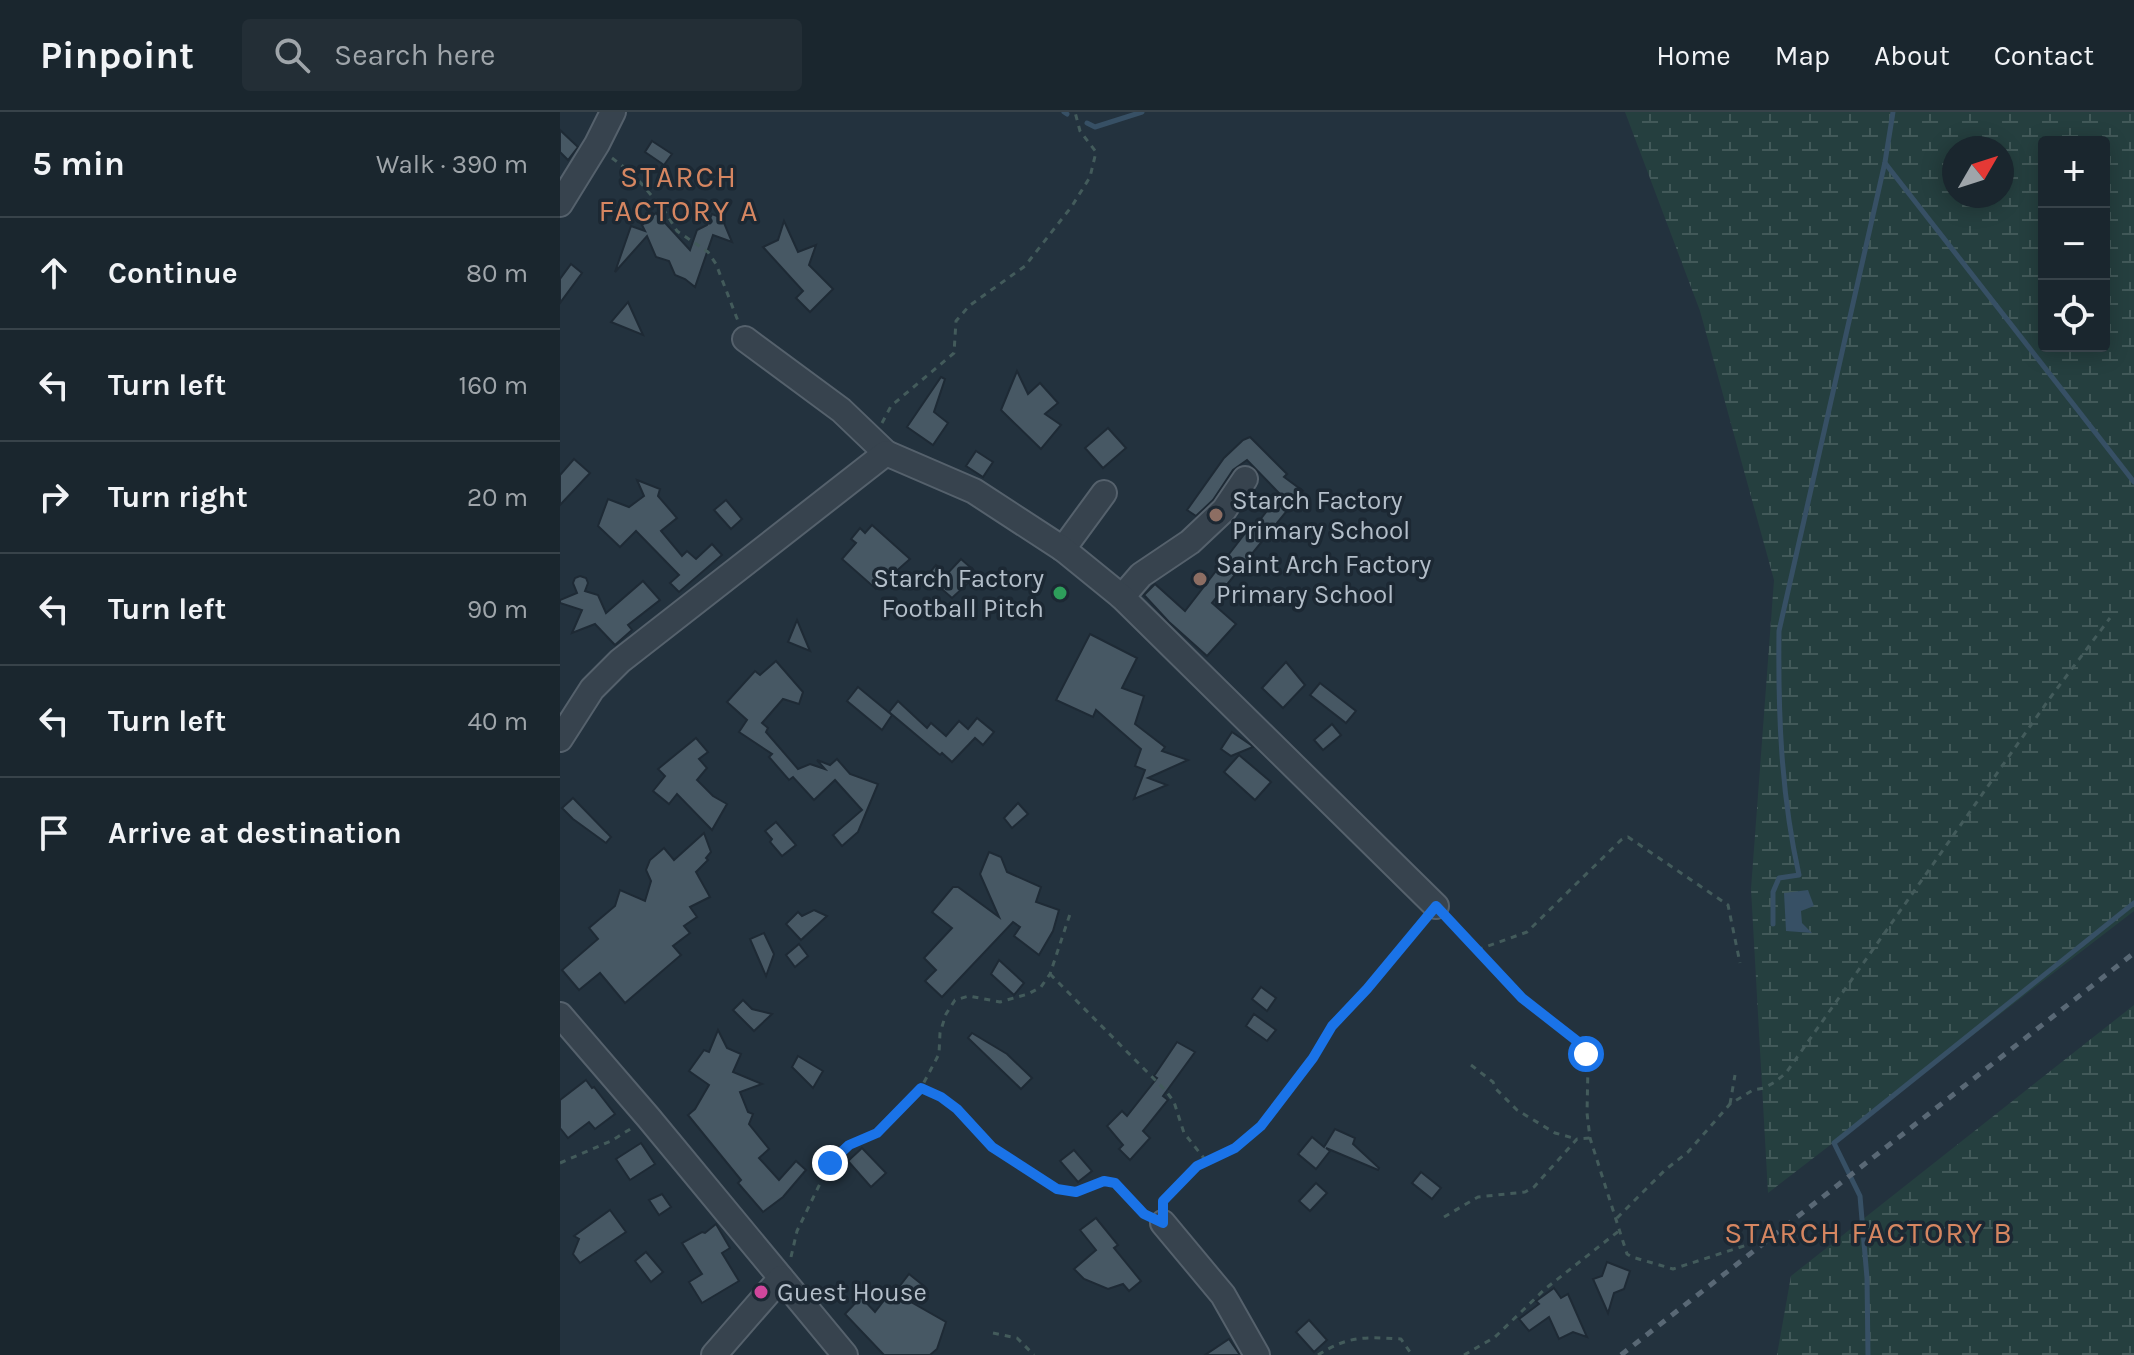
<!DOCTYPE html>
<meta charset="utf-8">
<style>
body{margin:0;font-family:Karla,sans-serif;background:#232e36;color:#f1f3f6}
.controls{position:absolute;right:24px;top:24px;display:grid;overflow:hidden;border-radius:8px;box-shadow:0 4px 20px #0003}
.controls button{width:72px;height:72px;display:grid;place-items:center;padding:0;border:0;border-bottom:2px solid #38434a;background:#1a262e;color:#f1f3f6;font:40px sans-serif}
.compass{position:absolute;left:1382px;top:24px;width:72px;height:72px;border-radius:50%;background:#1a262e;box-shadow:0 4px 20px #0003;rotate:51deg}
.stop{position:absolute;width:24px;height:24px;margin:-18px;border:6px solid #1a73e8;border-radius:50%;background:#fff}
.stop.end{background:#1a73e8;border-color:#fff;box-shadow:0 2px 8px #0008}
.list{margin:0;padding:0;list-style:none}
h2{display:flex;justify-content:space-between;align-items:center;height:104px;margin:0;padding:0 32px;font-size:34px}
h2 small{font-size:26px;font-weight:400;color:#9fa5aa}
.list li{display:grid;grid-template-columns:52px 1fr auto;gap:24px;align-items:center;box-sizing:border-box;height:112px;padding:0 32px;border-top:2px solid #38434a}
.list b{display:block;font-size:30px;white-space:nowrap}
.list em{font-size:26px;font-style:normal;color:#9fa5aa}
.icon{flex:none;width:44px;height:44px;fill:none;stroke:currentColor;stroke-width:2;stroke-linecap:round;stroke-linejoin:round}
.map{position:relative;flex:none;width:1574px;height:1243px;overflow:hidden}
header{display:flex;align-items:center;gap:48px;box-sizing:border-box;height:112px;padding:0 40px;background:#1a262e;border-bottom:2px solid #38434a}
header strong{font-size:38px}
nav{display:flex;gap:44px;margin-inline-start:auto;font-size:28px}
.search{width:560px;height:72px;background:#232e36;display:flex;align-items:center;gap:20px;box-sizing:border-box;padding:0 28px;border-radius:8px;color:#9fa5aa;font-size:30px}
main{display:flex}
aside{flex:1;background:#1a262e}
.map>svg:first-child{display:block}
</style>
<header>
<strong>Pinpoint</strong>
<div class="search"><svg class="icon" aria-label="search" viewBox="0 0 24 24"><circle cx="10" cy="10" r="6"/><path d="M15 15l6 6"/></svg>Search here</div>
<nav><a>Home</a><a>Map</a><a>About</a><a>Contact</a></nav>
</header>
<main>
<aside>
<h2>5 min<small>Walk · 390 m</small></h2>
<ul class="list">
<li><svg class="icon" aria-label="ahead" viewBox="0 0 24 24"><path d="M12 20V5M6 11l6-6 6 6"/></svg><div><b>Continue</b></div><em>80 m</em></li>
<li><svg class="icon" aria-label="left" viewBox="0 0 24 24"><path d="M17 20v-9H6M10 6l-5 5 5 5"/></svg><div><b>Turn left</b></div><em>160 m</em></li>
<li><svg class="icon" aria-label="right" viewBox="0 0 24 24"><path d="M7 20v-9h11M14 6l5 5-5 5"/></svg><div><b>Turn right</b></div><em>20 m</em></li>
<li><svg class="icon" aria-label="left" viewBox="0 0 24 24"><path d="M17 20v-9H6M10 6l-5 5 5 5"/></svg><div><b>Turn left</b></div><em>90 m</em></li>
<li><svg class="icon" aria-label="left" viewBox="0 0 24 24"><path d="M17 20v-9H6M10 6l-5 5 5 5"/></svg><div><b>Turn left</b></div><em>40 m</em></li>
<li><svg class="icon" aria-label="arrive" viewBox="0 0 24 24"><path d="M6 21V4h12l-3 4 3 4H6"/></svg><div><b>Arrive at destination</b></div></li>
</ul>
</aside>
<div class="map">
<svg width="1574" height="1243" viewBox="0 0 1574 1243">
<defs>
<pattern id="wetland-marsh" width="20" height="14" patternUnits="userSpaceOnUse" patternTransform="scale(2)"><rect width="20" height="14" fill="#253f3f"/><path d="M1 5h8M5 5V1M11 12h8M15 12V8" fill="none" stroke="#425959"/></pattern>
</defs>
<rect width="100%" height="100%" fill="#23323e"/>
<g fill="url(#wetland-marsh)" fill-rule="evenodd">
<path d="M1065 0H1574V799L1208 1081 1191 777 1214 468 1140 199ZM1484 30H1544V234H1484ZM1394 36H1442V84H1394Z"/>
<path d="M1574 893V1243H1217L1231 1164Z"/>
</g>
<path fill="#375065" d="M1248 778 1254 794 1241 799 1242 811 1252 821 1226 819 1224 781Z"/>
<g fill="none" stroke-linecap="round" stroke-linejoin="round">
<g stroke="#375065" stroke-width="5">
<path d="M504 0 507 2"/>
<path d="M527 11 535 15 582 0"/>
<path d="M1325 51 1574 370"/>
<path d="M1213 812V780L1219 766 1239 763C1221 682 1218 602 1219 519L1325 50 1333 0"/>
<path d="M1308 1243 1307 1166 1300 1084 1274 1031 1574 791"/>
</g>
</g>
<g fill="#475864" stroke="#1e2a35" stroke-width="2">
<path d="M0 18 18 35 8 48 0 40Z"/>
<path d="M92 29 112 42 104 53 85 40Z"/>
<path d="M96 101 130 138 137 118 147 113 152 102 162 106 172 130 153 123 135 175 125 167 115 163 109 149 96 145 87 124 55 160 71 114 85 119 82 113Z"/>
<path d="M224 109 238 140 256 133 249 153 273 177 250 200 236 186 243 179 203 135 218 128Z"/>
<path d="M11 152 22 161 0 191V167Z"/>
<path d="M68 190 83 223 51 210Z"/>
<path d="M457 259 468 282 480 271 498 291 485 302 501 313 481 337 441 298Z"/>
<path d="M381 265 385 267 374 300 388 311 373 333 347 315Z"/>
<path d="M548 316 566 336 543 356 525 336Z"/>
<path d="M690 325 727 362 724 365 743 379 652 491 676 512 647 544 609 510 584 483 595 472 625 499 693 411 696 413 720 382 687 348 673 358 653 388 636 404 627 398 664 346 683 328Z"/>
<path d="M416 339 433 350 423 365 406 354Z"/>
<path d="M14 347 30 361 0 393V363Z"/>
<path d="M77 368 100 377 98 384 117 406 101 419 122 444 127 439 136 447 152 432 162 443 119 480 110 471 119 463 76 419 60 435 38 414 48 387 69 395 84 384Z"/>
<path d="M166 388 182 407 171 417 154 398Z"/>
<path d="M312 413 350 447 316 477 282 447 296 431 291 427 300 416 305 421Z"/>
<path d="M401 447 418 462 392 486 367 464 376 453 387 462Z"/>
<path d="M20 464 26 466 28 471 25 479 38 483 46 501 83 469 100 488 68 513 72 518 55 533 35 512 12 521 22 498 0 491V488L17 481 13 471 15 466Z"/>
<path d="M237 508 250 539 228 530Z"/>
<path d="M530 522 577 546 562 576 584 584 575 612 605 635 602 639 628 648 588 666 607 673 574 687 585 658 575 654 581 637 536 598 533 605 496 588Z"/>
<path d="M216 549 243 580 239 592 223 587 202 611 208 616 206 620 238 657 250 652 265 657 257 648 270 653 277 647 290 662 318 672 298 720 282 734 273 723 302 698 275 668 254 688 233 665 229 668 209 645 212 642 179 620 187 608 167 590 195 559 200 563Z"/>
<path d="M726 550 745 573 723 596 702 576Z"/>
<path d="M760 571 796 599 786 611 750 583Z"/>
<path d="M298 575 332 603 322 618 287 589Z"/>
<path d="M338 589 367 616 371 611 386 624 399 609 408 617 417 606 434 620 423 633 415 626 392 650 382 641 380 643 329 600Z"/>
<path d="M772 612 781 623 763 638 754 628Z"/>
<path d="M672 620 691 633 693 635 671 644 661 637Z"/>
<path d="M136 626 148 640 139 647 147 656 137 668 153 684 167 692 152 718 117 682 109 692 93 679 105 664 98 657Z"/>
<path d="M679 643 711 670 695 688 664 660Z"/>
<path d="M13 686 51 725 46 731 13 707 2 696Z"/>
<path d="M458 691 468 702 452 716 444 706Z"/>
<path d="M216 710 236 733 222 744 210 730 212 727 205 719Z"/>
<path d="M144 721 151 740 146 746 148 748 136 760 150 785 130 795 137 805 124 814 130 821 113 834 121 843 65 891 40 861 19 878 2 858 38 827 29 816 55 794 60 778 85 789 91 769 86 758 90 748 104 736 114 748Z"/>
<path d="M429 740 441 745 447 760 481 775 476 790 499 798 493 819 479 843 454 824 460 815 453 810 382 885 365 869 376 858 364 846 392 816 372 800 393 775H398L439 805 420 762Z"/>
<path d="M254 798 267 804 241 828 226 812 238 800 242 804Z"/>
<path d="M204 821 214 842 206 864 190 827Z"/>
<path d="M239 832 248 844 235 855 226 843Z"/>
<path d="M439 848 464 871 454 883 431 862Z"/>
<path d="M701 875 716 886 707 899 692 887Z"/>
<path d="M183 888 192 897 212 902 194 919 173 898Z"/>
<path d="M694 902 716 918 707 929 686 914Z"/>
<path d="M158 918 167 936 181 942 173 960 202 972 180 980 188 1000 193 1002 189 1012 209 1037 199 1046 219 1068 236 1049 246 1058 223 1085 203 1100 178 1071 181 1068 128 1003 135 997 149 973 129 959 144 938 149 940Z"/>
<path d="M412 921 447 942 472 966 461 977 408 926Z"/>
<path d="M617 930 635 940 603 984 608 988 583 1019 590 1026 570 1048 559 1037 563 1033 547 1014 562 999 567 1004 597 966 594 964Z"/>
<path d="M238 944 263 959 253 976 232 955Z"/>
<path d="M26 968 32 976 34 975 55 1002 35 1017 29 1010 8 1026 0 1016V988Z"/>
<path d="M775 1017 795 1026 793 1032 819 1056 818 1058 766 1036 770 1039 756 1057 738 1042 752 1025 764 1035Z"/>
<path d="M81 1031 95 1052 70 1068 56 1047Z"/>
<path d="M302 1036 326 1061 311 1075 288 1049Z"/>
<path d="M514 1038 532 1059 518 1070 500 1049Z"/>
<path d="M861 1060 881 1076 872 1087 852 1071Z"/>
<path d="M756 1071 767 1081 750 1099 739 1089Z"/>
<path d="M102 1082 111 1095 99 1103 89 1088Z"/>
<path d="M50 1098 66 1120 20 1151 13 1142 19 1127 14 1124Z"/>
<path d="M536 1106 558 1133 554 1136 581 1169 569 1179 563 1172 548 1177 524 1167 514 1157 536 1138 520 1118Z"/>
<path d="M156 1112 170 1136 162 1141 179 1169 142 1191 129 1170 142 1162 122 1131 142 1120 145 1121Z"/>
<path d="M86 1140 103 1160 91 1170 75 1149Z"/>
<path d="M1047 1150 1070 1159 1064 1177 1054 1181 1048 1201 1033 1167 1042 1164Z"/>
<path d="M349 1162 364 1174 351 1190 386 1210 377 1237 370 1243H324L285 1202 301 1185 315 1200 336 1173 339 1175Z"/>
<path d="M994 1176 1001 1186 1008 1182 1027 1225 1013 1220 999 1227 989 1205 969 1219 959 1207 979 1192 976 1189Z"/>
<path d="M749 1208 767 1228 754 1240 736 1220Z"/>
<path d="M669 1227 680 1243H645Z"/>
</g>
<g fill="none" stroke-linecap="round" stroke-linejoin="round">
<g stroke="#55616c" stroke-width="28">
<g id="minor">
<path d="M0 92 37 32 53 0"/>
<path d="M185 227 281 298 326 341"/>
<path d="M503 437 544 381"/>
<path d="M562 485 581 463 630 430 664 398 685 367"/>
<path d="M0 627 32 577 60 549 326 341 414 379 503 437 562 485 876 794"/>
<path d="M0 903 88 1005 285 1243"/>
<path d="M603 1111 663 1183 697 1243"/>
<path d="M154 1243 221 1166"/>
</g>
</g>
<g stroke="#435b5b" stroke-width="3" stroke-dasharray="6 6" stroke-linecap="butt">
<path d="M52 46 73 62 104 98 117 119 148 140 156 152 178 209"/>
<path d="M322 311 331 294 394 241 396 209 409 194 465 154 512 94 530 65 536 40 520 19 515 0"/>
<path d="M889 808 962 886 1017 929 1026 942 1028 953 1027 1001 1030 1026 1067 1142 1072 1145 1113 1157 1190 1132"/>
<path d="M917 838 967 820 1061 728 1068 725 1168 793 1180 851"/>
<path d="M490 862 606 979 614 990 624 1021 647 1050"/>
<path d="M911 953 933 970 936 977 957 998 995 1021 1017 1027"/>
<path d="M361 976 397 997 432 1035 497 1077 516 1080 544 1069 555 1071 586 1103"/>
<path d="M1170 992 1175 963"/>
<path d="M0 1051 51 1029 72 1016"/>
<path d="M603 1091 637 1054 675 1036 701 1014 753 946 772 914 807 877 863 809"/>
<path d="M884 1105 918 1085 965 1080 974 1075 1017 1027 1030 1026"/>
<path d="M1057 1106 1105 1058 1128 1040 1170 992 1193 978 1204 976 1215 970 1226 961 1490 586 1550 506"/>
<path d="M231 1145 237 1119 270 1051 289 1033 317 1021 361 976 379 942 380 921 386 902 395 888 409 884 440 890 468 882 481 875 490 862 510 802"/>
<path d="M433 1221 457 1226 474 1243"/>
<path d="M758 1243C789 1223 806 1225 841 1227L852 1243"/>
<path d="M904 1243 935 1225 985 1177 1060 1118"/>
</g>
<use href="#minor" stroke="#37434e" stroke-width="24"/>
<path stroke="#596875" stroke-width="5" stroke-dasharray="8 8" stroke-linecap="butt" d="M1061 1243 1574 841"/>
</g>
<g fill="none" stroke-linecap="round" stroke-linejoin="round">
<path stroke="#1a73e8" stroke-width="10" d="M270 1051 289 1033 317 1021 361 976 381 985 397 997 432 1035 497 1077 516 1080 544 1069 555 1071 584 1102 603 1111V1089L637 1054 675 1036 701 1014 753 946 772 914 807 877 876 794 962 886 1017 929 1026 942"/>
</g>
<g fill="#8d6e63" stroke="#1c2833" stroke-width="3">
<circle cx="656" cy="403" r="8"/>
<circle cx="640" cy="467" r="8"/>
</g>
<circle fill="#2e9e5b" stroke="#1c2833" stroke-width="3" cx="500" cy="481" r="8"/>
<circle fill="#d1479c" stroke="#1c2833" stroke-width="3" cx="201" cy="1180" r="8"/>
<g text-anchor="middle" dominant-baseline="central" stroke-width="7" stroke-linejoin="round" paint-order="stroke">
<g font-size="26" fill="#b3bec9" stroke="#1c2833" text-anchor="start">
<text x="672" y="388">Starch Factory<tspan x="672" dy="30">Primary School</tspan></text>
<text x="656" y="452">Saint Arch Factory<tspan x="656" dy="30">Primary School</tspan></text>
<text x="484" y="466" text-anchor="end">Starch Factory<tspan x="484" dy="30">Football Pitch</tspan></text>
<text x="217" y="1180">Guest House</text>
</g>
<g font-size="30" letter-spacing="2" fill="#d68661" stroke="#1c2833">
<text x="119" y="65">STARCH<tspan x="119" dy="34">FACTORY A</tspan></text>
<text x="1309" y="1121">STARCH FACTORY B</text>
</g>
</g>
</svg>
<div class="controls">
<button>+</button>
<button>−</button>
<button><svg class="icon" aria-label="locate" viewBox="0 0 24 24"><circle cx="12" cy="12" r="6"/><path d="M12 2v4M12 18v4M2 12h4M18 12h4"/></svg></button>
</div>
<svg class="compass" viewBox="-18 -18 36 36"><path d="M0-13l5 13h-10z" fill="#e53935"/><path d="M0 13l5-13h-10z" fill="#9fa5aa"/></svg>
<div class="stop" style="left:1026px;top:942px"></div>
<div class="stop end" style="left:270px;top:1051px"></div>
</div>
</main>
